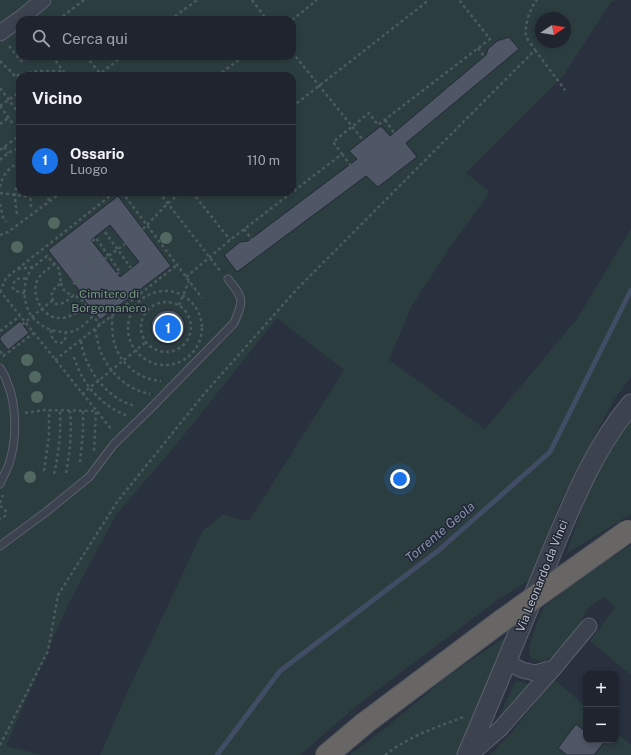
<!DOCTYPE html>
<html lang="it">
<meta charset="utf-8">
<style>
body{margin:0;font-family:"Public Sans",sans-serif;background:#2c303a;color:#f1f3f6}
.controls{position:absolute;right:12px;bottom:12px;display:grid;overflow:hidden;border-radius:8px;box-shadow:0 2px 6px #0003}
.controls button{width:36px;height:36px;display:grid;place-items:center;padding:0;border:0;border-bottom:1px solid #3c414a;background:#1f242e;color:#f1f3f6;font:20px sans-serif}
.compass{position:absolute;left:535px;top:12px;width:36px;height:36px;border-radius:50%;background:#1f242e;box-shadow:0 2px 6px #0003;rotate:78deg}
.you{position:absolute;left:400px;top:479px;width:14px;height:14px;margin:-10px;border:3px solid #fff;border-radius:50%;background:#1a73e8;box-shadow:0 0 0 6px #1a73e833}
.badge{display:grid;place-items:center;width:26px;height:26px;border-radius:50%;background:#1a73e8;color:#fff;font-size:13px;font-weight:700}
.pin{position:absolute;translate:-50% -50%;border:2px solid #fff;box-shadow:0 1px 4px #0006}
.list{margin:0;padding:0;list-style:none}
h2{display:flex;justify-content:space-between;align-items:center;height:52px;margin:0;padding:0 16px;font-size:17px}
h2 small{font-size:13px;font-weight:400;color:#a1a4aa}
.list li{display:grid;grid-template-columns:26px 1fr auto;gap:12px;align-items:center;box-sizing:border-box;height:72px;padding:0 16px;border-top:1px solid #3c414a}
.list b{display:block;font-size:15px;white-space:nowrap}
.list p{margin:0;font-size:13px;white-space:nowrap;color:#a1a4aa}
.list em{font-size:13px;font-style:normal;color:#a1a4aa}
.icon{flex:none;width:22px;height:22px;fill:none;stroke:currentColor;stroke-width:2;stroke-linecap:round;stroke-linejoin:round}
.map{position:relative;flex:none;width:631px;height:755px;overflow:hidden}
.search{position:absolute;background:#1f242e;box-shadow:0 2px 6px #0003;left:16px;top:16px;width:280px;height:44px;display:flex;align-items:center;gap:10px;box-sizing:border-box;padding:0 14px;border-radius:12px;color:#a1a4aa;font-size:15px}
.panel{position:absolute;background:#1f242e;box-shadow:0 2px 6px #0003;left:16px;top:72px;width:280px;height:124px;border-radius:12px}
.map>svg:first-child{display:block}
</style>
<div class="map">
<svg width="631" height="755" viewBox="0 0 631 755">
<rect width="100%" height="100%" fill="#29303e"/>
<g fill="#2c3d40" fill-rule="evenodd">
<path d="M0 0H618L611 2 563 76 466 173 490 192 451 246 411 307 389 360 485 429 577 319 631 229V377L614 400 576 470 559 505 533 578 496 601 360 703 300 755H100L126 695 203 530 223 515 249 521 344 370 277 318 176 445 116 515 68 605 6 746 42 755H0ZM541 18H565V42H541ZM20 20H292V56H20ZM20 76H292V192H20Z"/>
<path d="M631 418V514L566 554 588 492 602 461Z"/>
<path d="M631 545V675L590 641 615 607 604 597 589 607 574 635 558 654 542 662 531 658 529 647 537 623 544 607 571 585Z"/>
<path d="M514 631 461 755H350L389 725 448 676Z"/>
<path d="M554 679 586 707V740H616V732L631 745V755H490L513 731Z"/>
<path d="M516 681 529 684 497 721Z"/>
</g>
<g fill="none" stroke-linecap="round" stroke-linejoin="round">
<path stroke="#414c65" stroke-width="5" d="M217 755 280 671 439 550 550 452 631 290"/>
</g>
<g fill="#4f5767" stroke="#232936" fill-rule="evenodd">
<path d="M509 37 519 49 406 143 417 157 378 187 366 176 237 272 224 255 240 242 248 241 357 159 349 151 381 126 390 136 486 55 488 49 497 41Z"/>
<path d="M118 196 171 266 100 320 77 291 79 290 48 250ZM110 225 139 262 120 277 91 240Z"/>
<circle cx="168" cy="327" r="17"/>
<path d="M20 321 29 333 8 350 0 340V337Z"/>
<path d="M576 724 586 732V740H606L594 755H567L558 748Z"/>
</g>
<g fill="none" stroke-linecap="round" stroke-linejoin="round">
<g stroke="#5a606c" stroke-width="9">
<g id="service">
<path d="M0 368C2 372 6 377 7 382 17 405 17 440 9 464 6 471 3 477 0 484"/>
<path d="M0 546 46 512 89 477 114 444 148 411 234 323C244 299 244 299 228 279"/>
</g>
</g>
<g stroke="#5a606c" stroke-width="17">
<g id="minor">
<path d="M0 33 21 18 43 0"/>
<path d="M507 662 522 670 535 673 554 668 589 626"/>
<path d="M470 755 500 729 554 668"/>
</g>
</g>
<g stroke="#5a606c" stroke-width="21">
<path id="tertiary" d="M467 755C493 695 518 634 543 573 568 514 590 453 631 404"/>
</g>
<g stroke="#474d59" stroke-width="24">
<path id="trunk" d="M327 755 365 723 500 622"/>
</g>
<g stroke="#4b5a5e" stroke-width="2.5" stroke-dasharray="3 3" stroke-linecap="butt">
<path d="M252 0 267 20"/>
<path d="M58 20 84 0"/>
<path d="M170 20 197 0"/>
<path d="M268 20 276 18 283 20"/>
<path d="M292 20 317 0"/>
<path d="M9 46 21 61 30 58H53"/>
<path d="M478 48 485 58"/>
<path d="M535 50 565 90"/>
<path d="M292 52 363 140"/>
<path d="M52 56 67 76"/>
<path d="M86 56 102 76"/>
<path d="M0 61 16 77 18 75 38 71H63"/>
<path d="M97 76 123 56"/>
<path d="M217 76 244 56"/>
<path d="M0 88 20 115"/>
<path d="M0 106 14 96 20 92"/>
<path d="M0 106 13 124"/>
<path d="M292 107 429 0"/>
<path d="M385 120 395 134"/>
<path d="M0 124 8 118"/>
<path d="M396 141 403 151 406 149 403 145"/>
<path d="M4 147 8 153"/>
<path d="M0 150 20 135"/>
<path d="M342 154 351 166"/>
<path d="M0 160 8 153 17 149 20 161"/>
<path d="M0 187C2 176 9 166 20 163"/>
<path d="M30 192 31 207"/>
<path d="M47 192 49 201"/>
<path d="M122 192 202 298"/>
<path d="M159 192 221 272"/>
<path d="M192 192 230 240"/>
<path d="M0 193 30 197"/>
<path d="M0 204 3 217 6 222"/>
<path d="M17 214C15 200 13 192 20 179"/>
<path d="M143 229 168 203 182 192"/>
<path d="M244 229 256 245"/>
<path d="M105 232 131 268"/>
<path d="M0 235 8 232 62 192"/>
<path d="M92 241 96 238 120 272 117 274"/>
<path d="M55 264C48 269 41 273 37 281 31 296 43 318 59 318 69 319 78 312 86 305"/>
<path d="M33 267C21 281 22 306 34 319 40 325 47 329 55 331 62 332 68 333 74 331 82 328 88 321 93 316"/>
<path d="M18 269 33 267 47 256 59 269 61 283 52 291C51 297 52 300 56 304 65 304 68 300 74 295L82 300 100 325"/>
<path d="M86 274 81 268 94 257 99 263"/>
<path d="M186 277 230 240 342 154 333 142 369 113 378 125 490 39 459 0"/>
<path d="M77 281 82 288"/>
<path d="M61 283C63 290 66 294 74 295"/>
<path d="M73 284 86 274 90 279 104 269 99 263 125 244"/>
<path d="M0 290 1 292 112 430"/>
<circle cx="165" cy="328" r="37"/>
<path d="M0 292 6 278 115 192"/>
<path d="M25 293 15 291 13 288C13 279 18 277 27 279"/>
<circle cx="166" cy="327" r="25"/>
<path d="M179 305 189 281"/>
<path d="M112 316C112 327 112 340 117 350 124 367 142 380 161 381"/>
<path d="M95 329C97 337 98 345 101 353 110 373 128 390 150 394"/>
<path d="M51 330V333L53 340C56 342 60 344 64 342L66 336V332"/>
<path d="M0 331 20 316"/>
<path d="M23 333 9 344 4 339 53 300"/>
<path d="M81 341C84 364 100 389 122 401 126 403 131 405 136 406"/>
<path d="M0 351 4 357"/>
<path d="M3 356 34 333"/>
<path d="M74 357C82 384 101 406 128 416"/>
<path d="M55 360 177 265"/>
<path d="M82 394 146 342"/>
<path d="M25 413 45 410 96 411 94 451"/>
<path d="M80 462 83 432V411"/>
<path d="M44 471 49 436V410"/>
<path d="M66 473C70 452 72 432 70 411"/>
<path d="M54 474C59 452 61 432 60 410"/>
<path d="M0 503 3 495"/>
<path d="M0 506 4 508 6 512 5 516 0 519"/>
<path d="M0 745 48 651 58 595 117 502 204 394 297 289 535 50C533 46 528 41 526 36 524 27 530 7 537 0"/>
<path d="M385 755C408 737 436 727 464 717"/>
</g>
<use href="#service" stroke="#3c424e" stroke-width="7"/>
<use href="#minor" stroke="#3c424e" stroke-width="15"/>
<use href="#tertiary" stroke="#3c424e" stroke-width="19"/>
<use href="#trunk" stroke="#676664" stroke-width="22"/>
<g stroke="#474d59" stroke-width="24" stroke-linecap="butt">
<path id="trunk-bridge" d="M500 622 628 531"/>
</g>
<use href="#trunk-bridge" stroke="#676664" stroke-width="22"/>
</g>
<g fill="#526962">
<circle cx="54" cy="223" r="6"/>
<circle cx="166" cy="238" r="6"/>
<circle cx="17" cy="247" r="6"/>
<circle cx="27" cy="360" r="6"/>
<circle cx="35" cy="377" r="6"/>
<circle cx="37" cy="397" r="6"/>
<circle cx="30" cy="477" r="6"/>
</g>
<g text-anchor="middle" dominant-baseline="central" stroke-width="3" stroke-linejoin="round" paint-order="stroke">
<g font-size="12" fill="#73977f" stroke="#212734">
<text x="109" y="294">Cimitero di<tspan x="109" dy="14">Borgomanero</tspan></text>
</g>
<g font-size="12" fill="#b9bec9" stroke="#212734">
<text transform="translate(542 576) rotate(-68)">Via Leonardo da Vinci</text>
</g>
<g font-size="13" font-style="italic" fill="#8491ad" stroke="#212734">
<text transform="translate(440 532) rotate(-40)">Torrente Geola</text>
</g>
</g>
</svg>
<div class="controls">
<button>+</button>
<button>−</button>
</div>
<svg class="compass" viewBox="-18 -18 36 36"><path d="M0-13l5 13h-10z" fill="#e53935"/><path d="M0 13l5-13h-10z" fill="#a1a4aa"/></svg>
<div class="you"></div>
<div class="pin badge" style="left:168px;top:328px">1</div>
<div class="search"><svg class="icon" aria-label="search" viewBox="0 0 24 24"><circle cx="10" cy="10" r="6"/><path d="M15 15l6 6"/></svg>Cerca qui</div>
<section class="panel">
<h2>Vicino<small></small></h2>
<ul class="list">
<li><span class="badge">1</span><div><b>Ossario</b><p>Luogo</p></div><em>110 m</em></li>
</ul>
</section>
</div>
